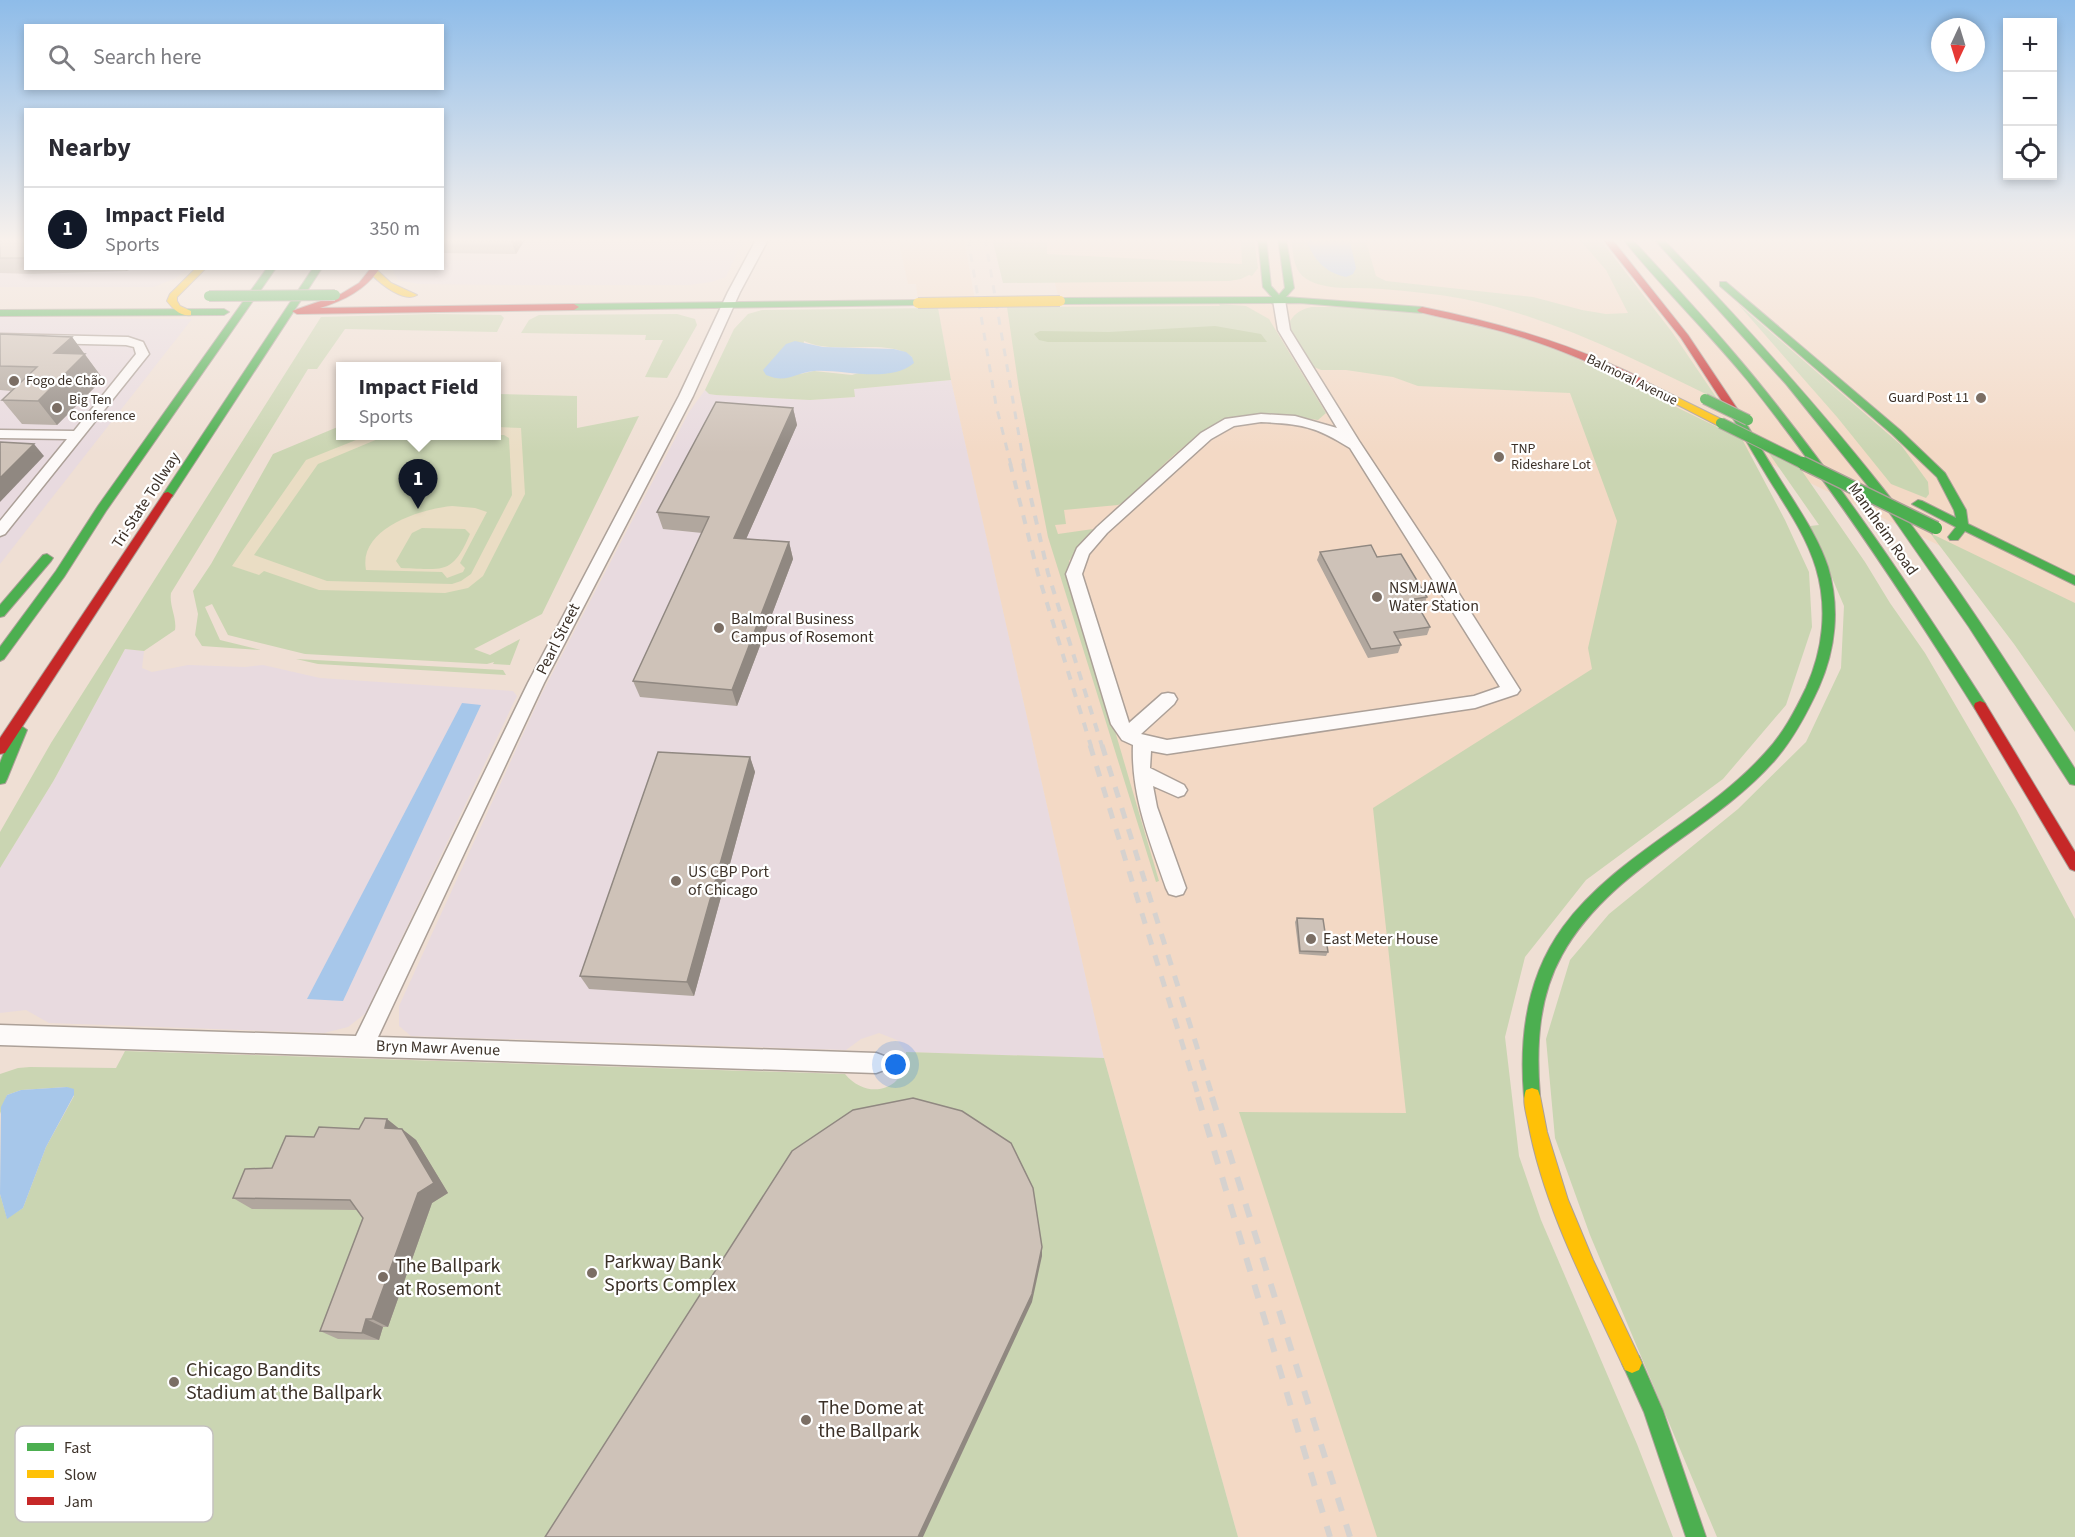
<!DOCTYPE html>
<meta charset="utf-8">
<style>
body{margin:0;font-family:"Source Sans 3",sans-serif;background:#f2f2f3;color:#2b2b33}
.controls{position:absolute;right:18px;top:18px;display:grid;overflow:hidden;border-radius:0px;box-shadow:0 3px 9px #0003}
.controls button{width:54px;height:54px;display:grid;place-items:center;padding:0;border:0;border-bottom:2px solid #e1e1e2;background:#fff;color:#2b2b33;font:30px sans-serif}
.compass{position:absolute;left:1931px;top:18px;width:54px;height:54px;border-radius:50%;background:#fff;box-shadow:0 3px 9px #0003;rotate:184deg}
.you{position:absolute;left:896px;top:1065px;width:21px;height:21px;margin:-15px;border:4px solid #fff;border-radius:50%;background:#1a73e8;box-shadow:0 0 0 9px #1a73e833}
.badge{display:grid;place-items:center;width:39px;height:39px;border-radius:50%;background:#111827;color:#fff;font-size:20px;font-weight:700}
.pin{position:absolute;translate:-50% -50px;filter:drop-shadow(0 2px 3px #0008)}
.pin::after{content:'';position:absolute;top:32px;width:21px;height:18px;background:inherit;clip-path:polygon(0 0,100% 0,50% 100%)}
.popup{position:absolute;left:336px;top:362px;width:165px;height:78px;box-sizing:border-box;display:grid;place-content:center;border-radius:0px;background:#fff;filter:drop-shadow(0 2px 4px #0005);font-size:20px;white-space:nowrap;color:#7c7c81}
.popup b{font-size:22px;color:#2b2b33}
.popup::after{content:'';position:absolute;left:50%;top:100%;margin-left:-12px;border:12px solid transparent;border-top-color:#fff}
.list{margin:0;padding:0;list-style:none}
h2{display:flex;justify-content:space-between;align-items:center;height:78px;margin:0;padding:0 24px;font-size:26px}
h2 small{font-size:20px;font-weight:400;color:#7c7c81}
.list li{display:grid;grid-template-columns:39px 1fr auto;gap:18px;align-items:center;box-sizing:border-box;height:84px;padding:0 24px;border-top:2px solid #e1e1e2}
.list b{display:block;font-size:22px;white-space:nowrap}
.list p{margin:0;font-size:20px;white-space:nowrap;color:#7c7c81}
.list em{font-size:20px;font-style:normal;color:#7c7c81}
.icon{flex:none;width:33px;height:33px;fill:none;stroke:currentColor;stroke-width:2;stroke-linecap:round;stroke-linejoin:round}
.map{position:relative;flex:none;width:2075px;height:1537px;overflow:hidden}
.search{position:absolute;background:#fff;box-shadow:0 3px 9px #0003;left:24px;top:24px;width:420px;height:66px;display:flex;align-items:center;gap:15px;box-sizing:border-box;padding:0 21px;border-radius:0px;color:#7c7c81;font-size:22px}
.panel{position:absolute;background:#fff;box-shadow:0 3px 9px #0003;left:24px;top:108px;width:420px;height:162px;border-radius:0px}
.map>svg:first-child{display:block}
</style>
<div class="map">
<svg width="2075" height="1537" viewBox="0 0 2075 1537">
<rect width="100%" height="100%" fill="#efdfd4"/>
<g fill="#e8dadf">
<path d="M0 238 26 268 187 269 176 278 154 287H0Z"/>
<path d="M443 238H749L739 248 726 277 711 282 689 285H513L418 284 398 280 392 269 442 268Z"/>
<path d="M0 317 192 319 0 564Z"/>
<path d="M951 380 1104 1058 906 1052 897 1040 879 1033 861 1039 846 1050 411 1036 399 1026V1006L541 695 689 412 705 390 709 394 716 395 810 400 855 397 854 389Z"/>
<path d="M125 649 144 651 142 668 152 672 188 665 245 667 263 665 320 678 513 691 517 696 514 702 366 1013 348 1027 324 1033 49 1023 26 1010 0 1013V868L54 780Z"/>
</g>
<path fill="#f3d9c5" d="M898 238H964L976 307 1062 310 1054 280 992 238H2075V611L1740 449 1514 937 1489 1041 1510 1186 1649 1537H1238L1104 1058 951 380 938 309 919 308 916 284H908Z"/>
<g fill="#cad5b2" fill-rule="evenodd">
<path d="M992 238H1047V254L1242 264 1241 238H1254L1258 268 1252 276 1249 275 1241 279 1229 281 1003 283Z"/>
<path d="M1291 238H1365L1376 276 1386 281 1533 297 1582 310 1606 314 1628 313 1606 270 1578 238H1599L1672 332 1718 400C1636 360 1555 318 1464 299 1437 294 1409 291 1382 289 1359 287 1331 291 1310 281 1292 272 1294 256 1291 238Z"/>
<path d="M1219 304 1246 306 1269 319 1326 413 1318 420C1295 417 1273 412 1249 415 1200 420 1161 469 1126 501L1118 505 1064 510 1066 524 1055 525 1058 534 1093 529 1069 561V574L1159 881 1156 882 1048 537 1019 389 1007 307 1220 306Z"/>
<path d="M1738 304 1901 445 1928 482 1929 494 1926 498 1891 484 1837 417Z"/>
<path d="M1312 307H1354L1410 311 1522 337 1573 357 1742 439 1785 520 1809 572 1812 627 1786 705 1723 779 1586 880 1525 957 1505 1037 1519 1156 1541 1220 1637 1444 1673 1537H1377L1239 1112 1406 1113 1373 808 1592 669 1588 648 1617 521 1570 393 1418 386 1393 377 1346 370H1321L1314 367 1291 331 1290 321C1296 312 1302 309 1312 307Z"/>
<path d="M938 308 951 380 854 389 855 397 810 400 716 395 709 394 705 390 734 329 748 314 762 310ZM804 341C835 356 888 337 912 357L852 375 814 371 800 374Z"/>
<path d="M434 314 501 315 504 318 497 332 345 329 317 369H308L171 593C169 606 177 617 175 630L144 651 125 649 54 780 0 868V832L51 743 321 317Z"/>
<path d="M677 314 695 319 697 325 667 378 645 377 663 340H645L646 335 521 333 529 320 539 315Z"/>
<path d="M496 394 577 396V428L639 416 542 614 474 649 490 655 520 639 510 665 493 664 494 662 487 664 305 654 228 635 212 604 205 607 220 640 261 650 202 646 195 635 198 614 193 591 211 564 273 454 340 426V436H496Z"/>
<path d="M1768 452 1800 468 1865 562 1890 603 1925 653 2016 809 2075 919V1537H1717L1590 1235 1555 1138 1546 1039 1570 960 1609 914 1738 809 1806 742 1841 668 1844 606 1810 526 1819 525Z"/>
<path d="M1930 533 2075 603V732L2014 644Z"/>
<path d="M296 659 503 670 506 675 318 664Z"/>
<path d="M125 1051 845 1074C868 1102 908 1090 906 1052L1104 1058 1238 1537H0V1194L7 1218 23 1208 46 1147 74 1096 67 1087 21 1090 7 1095 0 1114V1074L18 1068 30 1067 116 1068Z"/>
</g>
<path fill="#b2c594" d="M1215 326 1261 334 1267 342H1048L1039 340 1034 334 1040 331 1109 332Z"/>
<g fill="#eaddc4" fill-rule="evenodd">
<path d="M496 427 521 428 525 494 483 576 468 588 445 593 319 590 264 571 259 575 232 566 306 460 366 436H385L318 464 254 555 327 581 452 584 461 581 471 574 512 495 509 438 504 435H496Z"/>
<path d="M452 506 475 508 487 512 460 563 465 568 463 572 447 578 442 572 366 570C358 528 421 509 452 506ZM422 528 465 529 470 534C452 576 443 569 401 568L396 561 412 533Z"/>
</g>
<g fill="#a7c7ea">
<path d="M1305 238H1349L1356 268 1353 274 1346 277C1323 272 1314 259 1305 238Z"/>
<path d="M795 341 823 347 894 349 906 352 912 357 914 363C890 384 842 369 814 371 794 373 787 384 766 375L763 370 786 344Z"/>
<path d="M462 703 481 705 343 1001 307 999Z"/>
<path d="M67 1087 74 1089V1095L46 1147 23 1208 7 1219 0 1194 1 1107 7 1095 21 1090Z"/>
</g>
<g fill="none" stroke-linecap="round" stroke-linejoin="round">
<g stroke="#aca098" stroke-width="3">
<g id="street">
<path d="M757 238H769L740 292 693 396 544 683 378 1037 876 1053 884 1056 887 1063 884 1070 876 1073 0 1045V1025L356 1036 528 683 679 396 728 292Z"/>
<path d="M1279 296 1285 300 1290 330 1359 441 1439 562 1520 690 1517 694 1475 708 1167 754 1151 751 1150 768 1184 785 1187 790 1184 795 1178 797 1153 786 1157 807 1186 888 1183 894 1176 896 1169 894 1166 888C1150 841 1131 796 1133 745L1122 740 1111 724 1066 574 1077 548 1097 527 1201 433 1225 419 1261 414 1295 416 1337 428 1278 330 1273 300ZM1261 422C1302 424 1315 426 1350 448L1500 687 1474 696 1167 740 1141 734 1174 704 1177 699 1174 694 1168 693 1162 694 1129 723 1082 574 1089 554 1107 533 1211 439 1234 426Z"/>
<path d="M0 334 128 337 143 342 149 354 5 534 0 536V521L67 439 0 438V430L74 431 136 354 134 347 126 345 0 342Z"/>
</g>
</g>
<g stroke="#aca098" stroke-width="2">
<g id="fast">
<path d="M1258 238H1266L1271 286 1279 295 1285 288 1278 238H1286L1294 288 1286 297 1422 307 1427 310 1422 313 1300 303 1060 304 1055 301 1060 298 1272 297 1263 287Z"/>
<path d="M1622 238H1631C1673 284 1716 330 1755 378 1839 481 1913 591 1985 703L1986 706 1985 709H1975C1905 597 1831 485 1748 381 1708 332 1662 288 1622 238Z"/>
<path d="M1653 238H1662C1744 324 1823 411 1896 505 1961 589 2018 680 2075 769V785L2070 784 1969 627 1889 512 1786 384Z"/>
<path d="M267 268H276L106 511 64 577 4 659 0 661V647L56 571 98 506Z"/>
<path d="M313 268H322L172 497H164V493Z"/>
<path d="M1720 282H1726L1900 430 1945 473 1966 510 1968 524 2075 576V585L1965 531 1958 540H1950L1948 537 1956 527 1912 504 1918 500 1922 501 1956 518 1954 510 1937 477 1892 434 1720 286Z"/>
<path d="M918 300 923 303 921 305 574 310 569 307 574 304Z"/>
<path d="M0 310 224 309 229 312 224 315 0 316Z"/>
<path d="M1733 407 1738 410C1753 435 1767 459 1783 484 1800 511 1818 537 1828 567 1840 607 1836 649 1819 687 1807 713 1794 738 1775 760 1711 833 1611 867 1562 955 1538 998 1536 1048 1540 1096L1538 1102 1532 1104 1526 1102 1524 1096C1519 1037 1527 976 1563 927 1617 854 1705 820 1765 753 1783 734 1795 711 1806 688 1823 650 1828 608 1816 568 1807 538 1789 511 1772 484 1757 460 1743 435 1728 410Z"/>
<path d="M47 554 53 558 51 561 4 616 0 617V605L43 555Z"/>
<path d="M20 725 27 730 7 779 5 783 0 784V763L13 730Z"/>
<path d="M1632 1353 1639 1356 1663 1411 1706 1537H1686L1644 1412 1622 1363 1625 1356Z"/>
</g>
</g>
<g stroke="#aca098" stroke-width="2">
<g id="slow">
<path d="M196 268H206L177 297V301L180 306 191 311V315C181 317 173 309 167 301L170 294Z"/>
<path d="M372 271H378L391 283 417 295C404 303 381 284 372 275Z"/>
<path d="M1644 381 1725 421 1726 423 1725 425H1717L1641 386V382Z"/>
<path d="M1532 1088 1538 1090 1540 1096 1547 1132 1568 1200 1593 1260 1642 1363 1639 1370 1632 1373 1625 1370C1588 1290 1544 1209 1528 1122 1526 1112 1522 1100 1526 1090Z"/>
</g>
</g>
<g stroke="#aca098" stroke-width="2">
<g id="jam">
<path d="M1602 238H1611L1688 335 1738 410 1737 412H1729L1681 338Z"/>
<path d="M371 268H380C365 290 345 300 320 308L574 304 579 307 574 310 297 314 292 311 341 294 359 283Z"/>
<path d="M1422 307C1486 320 1548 337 1608 363 1621 369 1638 375 1649 384L1641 386C1596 365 1551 345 1504 332 1476 324 1447 319 1419 312L1417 310Z"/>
<path d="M168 492 173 495 5 753 0 754V738L164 493Z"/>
<path d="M1980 701 1985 703 2075 852V871L2070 869 1975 709 1974 706 1975 703Z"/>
</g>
</g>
<use href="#street" fill="#fdfaf9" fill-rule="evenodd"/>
<use href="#fast" fill="#4caf50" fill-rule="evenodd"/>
<use href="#slow" fill="#ffc107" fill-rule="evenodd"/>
<use href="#jam" fill="#c62828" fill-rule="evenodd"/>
<g stroke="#d6d2cf" stroke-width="3" stroke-dasharray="8 8" stroke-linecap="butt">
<path d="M968 238 996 405 1011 465"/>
<path d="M985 238 1024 465"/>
</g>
<g stroke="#d6d2cf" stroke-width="4" stroke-dasharray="9 9" stroke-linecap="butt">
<path d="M1010 463 1038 574 1091 746"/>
<path d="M1023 463 1048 573 1102 746"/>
</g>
<g stroke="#d6d2cf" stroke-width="5" stroke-dasharray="11 11" stroke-linecap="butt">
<path d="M1090 745 1199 1098"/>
<path d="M1102 745 1213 1098"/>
</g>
<g stroke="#d6d2cf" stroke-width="6" stroke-dasharray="14 14" stroke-linecap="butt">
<path d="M1198 1097 1330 1537"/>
<path d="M1212 1097 1350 1537"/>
</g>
<g stroke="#aca098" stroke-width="12" stroke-linecap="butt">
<g id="fast-bridge-far1">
<path d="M209 296 335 295"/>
<path d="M1705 399 1748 420"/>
<path d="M1721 423 1806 465"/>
</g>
</g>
<g stroke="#aca098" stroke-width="15" stroke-linecap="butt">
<path id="fast-bridge" d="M1803 463 1936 528"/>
</g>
<g stroke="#aca098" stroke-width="12" stroke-linecap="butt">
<path id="slow-bridge" d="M918 303 1060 301"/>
</g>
<use href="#fast-bridge-far1" stroke="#4caf50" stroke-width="10"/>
<use href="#fast-bridge" stroke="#4caf50" stroke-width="12"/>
<use href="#slow-bridge" stroke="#ffc107" stroke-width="10"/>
</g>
<g fill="#b1a79e">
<path d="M0 238H26V268H135L126 271 31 274 0 273Z"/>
<path d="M442 238H526L516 254 442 253Z"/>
<path d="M0 334 72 337 103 379 57 425 22 424 2 400 11 391 0 390Z"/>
<path d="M793 408 797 425 746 539 789 542 793 559 737 706 640 697 633 681 702 533 663 529 657 512Z"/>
<path d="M1320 552 1377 557 1427 597 1423 606H1418L1430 627 1427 635 1398 639 1401 645 1398 653 1368 658 1317 560Z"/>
<path d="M750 757 755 772 694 996 589 989 580 976Z"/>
<path d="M1297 918 1328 952 1326 956 1299 954 1295 922Z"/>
<path d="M387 1119 398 1128 402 1129 416 1140 448 1193 432 1203 388 1327H383L379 1340 338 1339 320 1331 363 1218 358 1210 252 1209 233 1198 314 1137 359 1129Z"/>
</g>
<g fill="#908881">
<path d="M510 238H526L516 254Z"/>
<path d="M124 268H135L126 271Z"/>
<path d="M72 337 103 379 57 425 38 401 54 353Z"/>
<path d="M793 408 797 425 739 555 734 538Z"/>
<path d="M34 444 44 456 0 502V478Z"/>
<path d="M789 542 793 559 737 706 732 690Z"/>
<path d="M750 757 755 772 694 996 687 982Z"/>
<path d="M387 1119 402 1131 385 1128Z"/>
<path d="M402 1129 416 1140 448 1193 432 1203 388 1327 372 1319Z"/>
<path d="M1042 1247V1256L1032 1302 923 1537H918Z"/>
<path d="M366 1319 383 1327 379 1340 362 1333Z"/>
</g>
<g fill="#cec2b8" stroke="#908881" stroke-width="1.5">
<rect x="0" y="238" width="26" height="20"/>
<path d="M0 334 72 337 54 353 85 354 38 401 2 400 37 367 0 366Z"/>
<path d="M716 402 793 408 734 538 789 542 732 690 633 681 709 517 657 512Z"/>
<path d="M0 442 34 444 0 478Z"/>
<path d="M1371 545 1377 557 1401 554 1427 597 1414 599 1430 627 1394 632 1401 645 1371 649 1320 552Z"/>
<path d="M658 752 750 757 687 982 580 976Z"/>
<path d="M1297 918 1323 919 1328 952 1300 951Z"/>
<path d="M913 1098 962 1111 1011 1143 1033 1188 1042 1247 1032 1294 918 1537H545L792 1151 853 1110Z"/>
<path d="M365 1118 387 1119 385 1128 402 1129 434 1183 418 1193 372 1319H366L362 1333 320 1331 363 1218 350 1200 233 1198 245 1169 272 1168 286 1136 314 1137 319 1127 359 1129Z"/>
</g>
<linearGradient id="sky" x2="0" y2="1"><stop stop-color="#8ebce9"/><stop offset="0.53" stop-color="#f8f1ec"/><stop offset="1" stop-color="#f8f1ec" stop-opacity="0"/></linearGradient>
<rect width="2075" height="453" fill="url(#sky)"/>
<g fill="#7b6e64" stroke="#fff" stroke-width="2">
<circle cx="14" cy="381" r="6"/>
<circle cx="1981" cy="398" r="6"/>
<circle cx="57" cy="408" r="6"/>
<circle cx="1499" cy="457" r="6"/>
<circle cx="1377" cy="597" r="6"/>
<circle cx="719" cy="628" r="6"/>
<circle cx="676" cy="881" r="6"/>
<circle cx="1311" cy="939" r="6"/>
<circle cx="592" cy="1273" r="6"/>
<circle cx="383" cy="1277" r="6"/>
<circle cx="174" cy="1382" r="6"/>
<circle cx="806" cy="1420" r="6"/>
</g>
<g text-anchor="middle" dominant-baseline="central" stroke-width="4.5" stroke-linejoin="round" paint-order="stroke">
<g font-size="14" fill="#3c3128" stroke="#fff">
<text transform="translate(1632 380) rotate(26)">Balmoral Avenue</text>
</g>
<g font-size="14" fill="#3c3128" stroke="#fff" text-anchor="start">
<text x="26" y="381">Fogo de Chão</text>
<text x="1969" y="398" text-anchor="end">Guard Post 11</text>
<text x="69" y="400">Big Ten<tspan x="69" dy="16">Conference</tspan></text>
<text x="1511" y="449">TNP<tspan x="1511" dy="16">Rideshare Lot</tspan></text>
</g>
<g font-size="16" fill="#3c3128" stroke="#fff">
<text transform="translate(146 500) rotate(-57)">Tri-State Tollway</text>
<text transform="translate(1883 529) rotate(55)">Mannheim Road</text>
<text transform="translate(558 639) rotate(-63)">Pearl Street</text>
<text transform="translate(438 1048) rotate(2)">Bryn Mawr Avenue</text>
</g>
<g font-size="16" fill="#3c3128" stroke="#fff" text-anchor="start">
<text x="1389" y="588">NSMJAWA<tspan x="1389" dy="18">Water Station</tspan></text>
<text x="731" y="619">Balmoral Business<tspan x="731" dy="18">Campus of Rosemont</tspan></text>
<text x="688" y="872">US CBP Port<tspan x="688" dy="18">of Chicago</tspan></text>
<text x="1323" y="939">East Meter House</text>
</g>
<g font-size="20" fill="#3c3128" stroke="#fff" text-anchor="start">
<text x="604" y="1262">Parkway Bank<tspan x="604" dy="23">Sports Complex</tspan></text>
<text x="395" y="1266">The Ballpark<tspan x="395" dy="23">at Rosemont</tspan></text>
<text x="186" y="1370">Chicago Bandits<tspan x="186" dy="23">Stadium at the Ballpark</tspan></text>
<text x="818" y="1408">The Dome at<tspan x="818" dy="23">the Ballpark</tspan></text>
</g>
</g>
<rect x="15" y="1426" width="198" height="96" rx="9" fill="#fff" stroke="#c4c1be" stroke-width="1.5"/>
<rect x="27" y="1443" width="27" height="8" fill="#4caf50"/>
<rect x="27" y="1470" width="27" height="8" fill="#ffc107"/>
<rect x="27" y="1497" width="27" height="8" fill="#c62828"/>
<g font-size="16" fill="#3c3128">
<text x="64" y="1453">Fast</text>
<text x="64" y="1480">Slow</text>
<text x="64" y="1507">Jam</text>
</g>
</svg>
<div class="controls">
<button>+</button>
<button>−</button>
<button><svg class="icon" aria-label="locate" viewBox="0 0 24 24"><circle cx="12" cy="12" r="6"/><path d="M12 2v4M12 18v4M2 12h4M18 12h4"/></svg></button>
</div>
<svg class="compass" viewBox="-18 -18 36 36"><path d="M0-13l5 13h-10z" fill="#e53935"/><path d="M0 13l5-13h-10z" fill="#7c7c81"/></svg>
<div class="you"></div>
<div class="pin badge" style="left:418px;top:509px">1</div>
<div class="popup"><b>Impact Field</b>Sports</div>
<div class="search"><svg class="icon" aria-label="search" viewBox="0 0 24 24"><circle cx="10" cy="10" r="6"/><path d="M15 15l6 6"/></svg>Search here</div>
<section class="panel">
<h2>Nearby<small></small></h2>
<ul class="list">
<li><span class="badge">1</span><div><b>Impact Field</b><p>Sports</p></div><em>350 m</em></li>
</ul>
</section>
</div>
